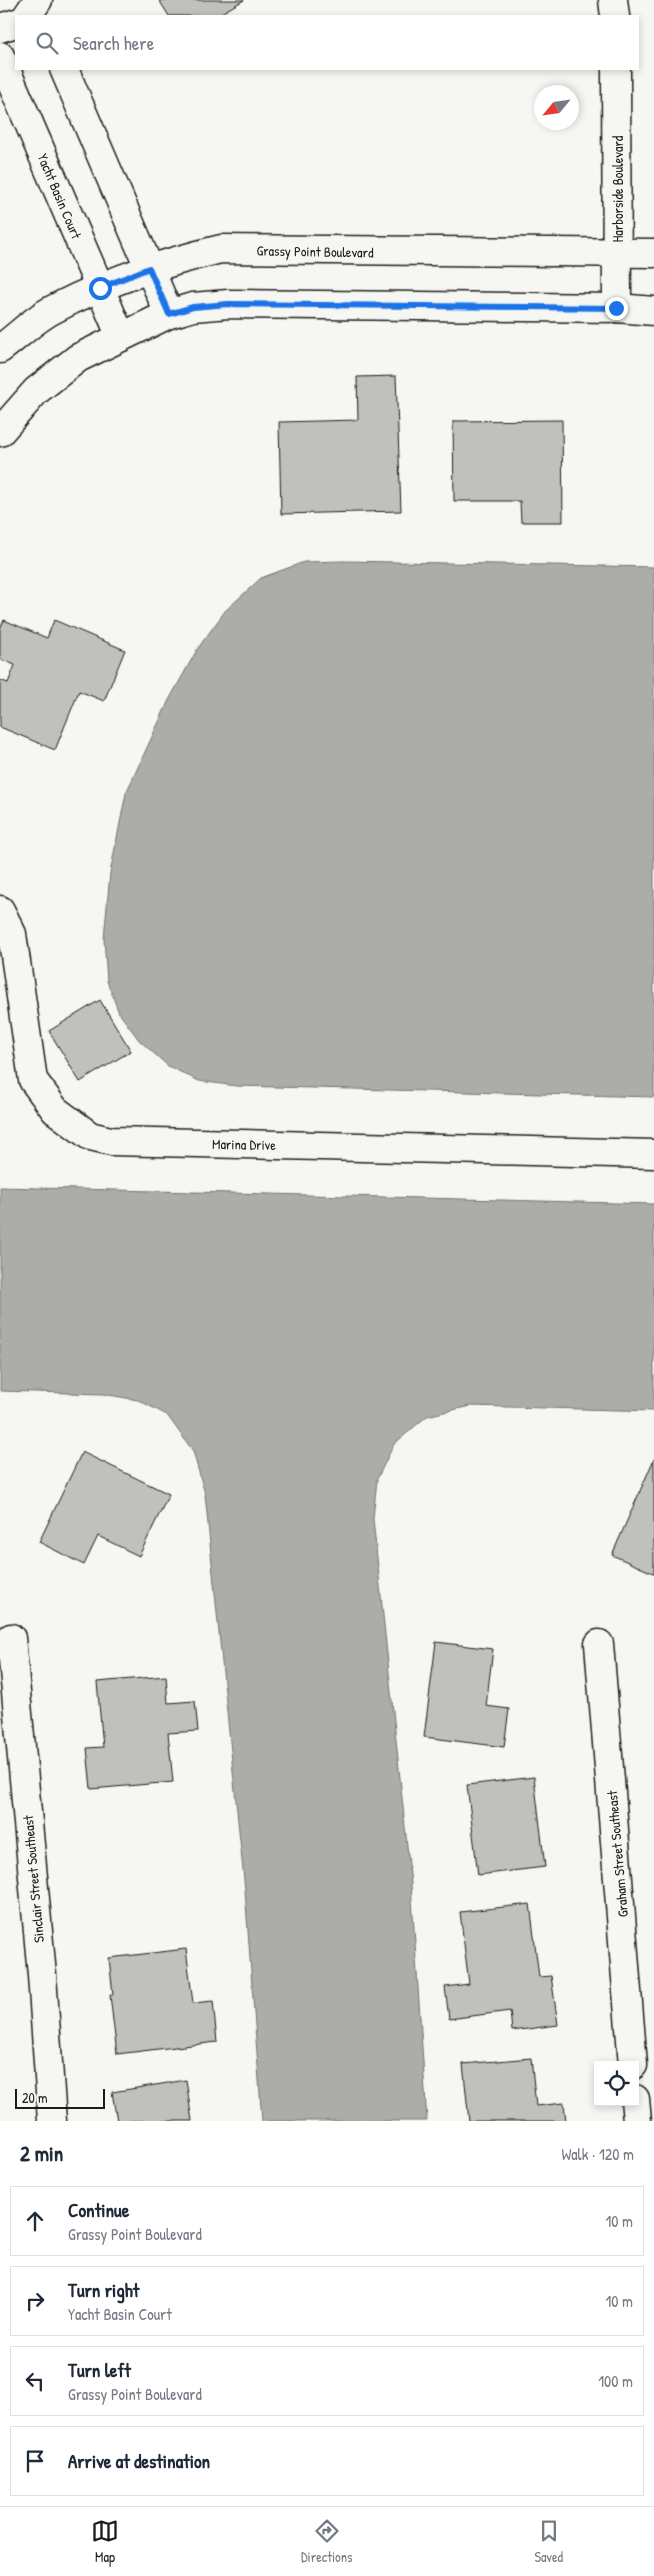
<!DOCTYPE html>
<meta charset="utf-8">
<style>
body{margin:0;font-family:"Patrick Hand",sans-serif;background:#f6f6f7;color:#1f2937}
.controls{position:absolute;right:15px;bottom:15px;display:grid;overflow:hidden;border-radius:0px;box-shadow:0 2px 8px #0003}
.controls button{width:45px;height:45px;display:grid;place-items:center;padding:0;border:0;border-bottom:1px solid #e0e1e3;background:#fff;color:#1f2937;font:25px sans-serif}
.compass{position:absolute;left:534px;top:85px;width:45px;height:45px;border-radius:50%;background:#fff;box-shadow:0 2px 8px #0003;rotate:241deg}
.scale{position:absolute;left:15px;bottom:12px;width:90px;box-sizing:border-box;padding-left:5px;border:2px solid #1c1c1c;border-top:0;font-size:14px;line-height:18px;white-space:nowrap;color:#1c1c1c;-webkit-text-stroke:4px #f6f6f2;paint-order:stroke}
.stop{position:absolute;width:15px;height:15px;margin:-11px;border:4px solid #1a73e8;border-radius:50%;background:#fff}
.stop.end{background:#1a73e8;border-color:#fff;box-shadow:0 1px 5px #0008}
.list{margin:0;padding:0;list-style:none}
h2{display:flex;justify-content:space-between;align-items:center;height:65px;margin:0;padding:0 20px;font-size:21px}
h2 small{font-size:16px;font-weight:400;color:#747a83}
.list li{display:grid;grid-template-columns:32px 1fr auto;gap:15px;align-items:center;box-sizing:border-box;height:70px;margin:0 10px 10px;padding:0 10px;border:1px solid #e0e1e3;border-radius:0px}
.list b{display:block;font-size:19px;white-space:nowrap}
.list p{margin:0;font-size:16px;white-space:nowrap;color:#747a83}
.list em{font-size:16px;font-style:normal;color:#747a83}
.icon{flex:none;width:28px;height:28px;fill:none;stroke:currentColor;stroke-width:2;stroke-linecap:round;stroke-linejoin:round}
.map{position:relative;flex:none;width:654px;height:2121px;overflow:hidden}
.search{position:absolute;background:#fff;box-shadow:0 2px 8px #0003;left:15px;right:15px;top:15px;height:55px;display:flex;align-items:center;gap:12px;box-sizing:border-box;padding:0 18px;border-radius:0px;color:#747a83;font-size:19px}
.sheet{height:385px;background:#fff}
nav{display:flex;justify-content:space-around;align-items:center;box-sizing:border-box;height:70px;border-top:1px solid #e0e1e3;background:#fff;font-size:14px;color:#747a83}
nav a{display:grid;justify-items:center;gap:2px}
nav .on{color:#1c1c1c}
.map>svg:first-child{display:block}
</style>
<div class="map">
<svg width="654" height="2121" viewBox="0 0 654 2121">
<rect width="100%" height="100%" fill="#f6f6f2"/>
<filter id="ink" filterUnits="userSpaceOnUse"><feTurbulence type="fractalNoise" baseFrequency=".02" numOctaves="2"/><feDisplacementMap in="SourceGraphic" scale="10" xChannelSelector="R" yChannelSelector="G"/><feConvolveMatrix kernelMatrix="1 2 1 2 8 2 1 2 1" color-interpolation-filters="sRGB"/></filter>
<g filter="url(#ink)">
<g fill="#acaca9" stroke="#727271">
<path d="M343 561 654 567V1097L237 1086 199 1081 168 1066 139 1040 119 1013 107 981 104 939 110 873 126 793 169 700 198 648 225 611 261 578 304 562Z"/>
<path d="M0 1187 654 1204V1411L470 1406 427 1416 394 1444 377 1479 373 1519 411 1884 427 2121H262L245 1890 205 1494 193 1451 167 1415 138 1400 103 1394 0 1391Z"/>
</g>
<g fill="#c0c0bd" stroke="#1c1c1c">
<path d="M159 0H244L216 16H169Z"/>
<path d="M396 376 401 511 281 514 279 422 358 420 357 377Z"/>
<path d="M562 420 563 522H521L520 501H454L453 421Z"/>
<path d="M4 620 47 638 54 620 125 650 104 701 79 691 55 750 0 727V680L8 683 15 665 0 659V629Z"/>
<path d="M100 1000 131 1051 80 1082 49 1031Z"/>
<path d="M82 1452 169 1494 139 1556 98 1536 84 1565 39 1542Z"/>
<path d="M654 1459V1573H653L612 1555Z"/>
<path d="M436 1642 493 1649 486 1706 509 1709 504 1747 424 1737Z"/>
<path d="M166 1676 168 1703 195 1701 198 1731 168 1733 173 1782 91 1789 87 1748 103 1747 97 1682Z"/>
<path d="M534 1777 545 1867 478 1875 467 1785Z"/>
<path d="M530 1904 539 1977 551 1976 558 2025 512 2031 510 2011 449 2019 445 1987 469 1984 460 1912Z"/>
<path d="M186 1949 193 2003 213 2001 217 2042 117 2054 110 1995H113L109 1958Z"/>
<path d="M531 2058 536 2106 564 2103 566 2121H469L463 2064Z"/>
<path d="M186 2080 192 2121H117L112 2092Z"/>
</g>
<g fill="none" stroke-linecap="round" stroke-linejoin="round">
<g stroke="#1c1c1c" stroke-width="31">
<g id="minor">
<path d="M613 0 615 16"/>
<path d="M27 16 38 0"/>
<path d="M0 28 16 23"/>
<path d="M0 56 121 337"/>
<path d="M64 69 169 314"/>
<path d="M616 69 617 308"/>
<path d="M0 349C17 337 33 320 52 310 105 282 162 263 221 249L654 253"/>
<path d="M0 432 36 391 78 358 169 314 193 307 228 304 617 308 654 311"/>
<path d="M0 910 12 934 33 1080 55 1110 90 1136 111 1141 654 1154"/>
<path d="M11 1638 42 1975 52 2121"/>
<path d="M599 1644 633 2065"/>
<path d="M635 2099 637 2121"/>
</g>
</g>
<use href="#minor" stroke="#f6f6f2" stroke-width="28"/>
</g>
</g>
<g fill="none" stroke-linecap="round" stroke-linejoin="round" filter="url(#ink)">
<path stroke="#1a73e8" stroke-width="6" d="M100 288 149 268 169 314 193 307 228 304 616 308"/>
</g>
<g text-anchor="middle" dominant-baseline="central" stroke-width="5" stroke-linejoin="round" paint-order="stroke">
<g font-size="14" fill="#1c1c1c" stroke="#f6f6f2">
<text transform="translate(617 189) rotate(-90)">Harborside Boulevard</text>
<text transform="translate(60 196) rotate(67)">Yacht Basin Court</text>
<text transform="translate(315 251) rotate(1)">Grassy Point Boulevard</text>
<text transform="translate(244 1144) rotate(1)">Marina Drive</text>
<text transform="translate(617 1854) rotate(-95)">Graham Street Southeast</text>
<text transform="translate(33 1879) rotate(-95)">Sinclair Street Southeast</text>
</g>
</g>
</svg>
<div class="controls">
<button><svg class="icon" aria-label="locate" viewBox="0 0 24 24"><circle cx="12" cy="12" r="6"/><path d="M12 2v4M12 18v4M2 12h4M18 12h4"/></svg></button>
</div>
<svg class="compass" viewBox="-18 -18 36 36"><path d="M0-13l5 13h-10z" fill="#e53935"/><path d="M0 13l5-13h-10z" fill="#747a83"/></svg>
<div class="scale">20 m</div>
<div class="stop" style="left:100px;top:288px"></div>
<div class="stop end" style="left:616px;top:308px"></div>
<div class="search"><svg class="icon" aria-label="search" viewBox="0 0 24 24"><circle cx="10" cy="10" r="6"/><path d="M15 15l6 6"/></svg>Search here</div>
</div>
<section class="sheet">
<h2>2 min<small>Walk · 120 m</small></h2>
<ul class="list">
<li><svg class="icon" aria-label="ahead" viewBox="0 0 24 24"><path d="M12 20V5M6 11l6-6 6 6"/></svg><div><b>Continue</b><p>Grassy Point Boulevard</p></div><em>10 m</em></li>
<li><svg class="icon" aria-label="right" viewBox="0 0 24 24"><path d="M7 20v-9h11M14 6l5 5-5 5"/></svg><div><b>Turn right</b><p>Yacht Basin Court</p></div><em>10 m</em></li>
<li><svg class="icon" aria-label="left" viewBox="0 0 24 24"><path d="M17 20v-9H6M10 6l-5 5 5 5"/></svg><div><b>Turn left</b><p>Grassy Point Boulevard</p></div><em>100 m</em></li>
<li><svg class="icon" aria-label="arrive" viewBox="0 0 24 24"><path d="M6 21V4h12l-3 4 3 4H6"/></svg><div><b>Arrive at destination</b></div></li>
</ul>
</section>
<nav>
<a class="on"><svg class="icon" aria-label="map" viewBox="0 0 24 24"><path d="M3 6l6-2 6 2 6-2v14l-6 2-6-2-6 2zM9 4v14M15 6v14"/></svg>Map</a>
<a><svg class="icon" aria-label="directions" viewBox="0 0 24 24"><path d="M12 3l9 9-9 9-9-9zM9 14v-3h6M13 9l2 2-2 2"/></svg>Directions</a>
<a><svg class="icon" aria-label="saved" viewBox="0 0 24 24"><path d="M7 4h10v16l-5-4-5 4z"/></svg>Saved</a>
</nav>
